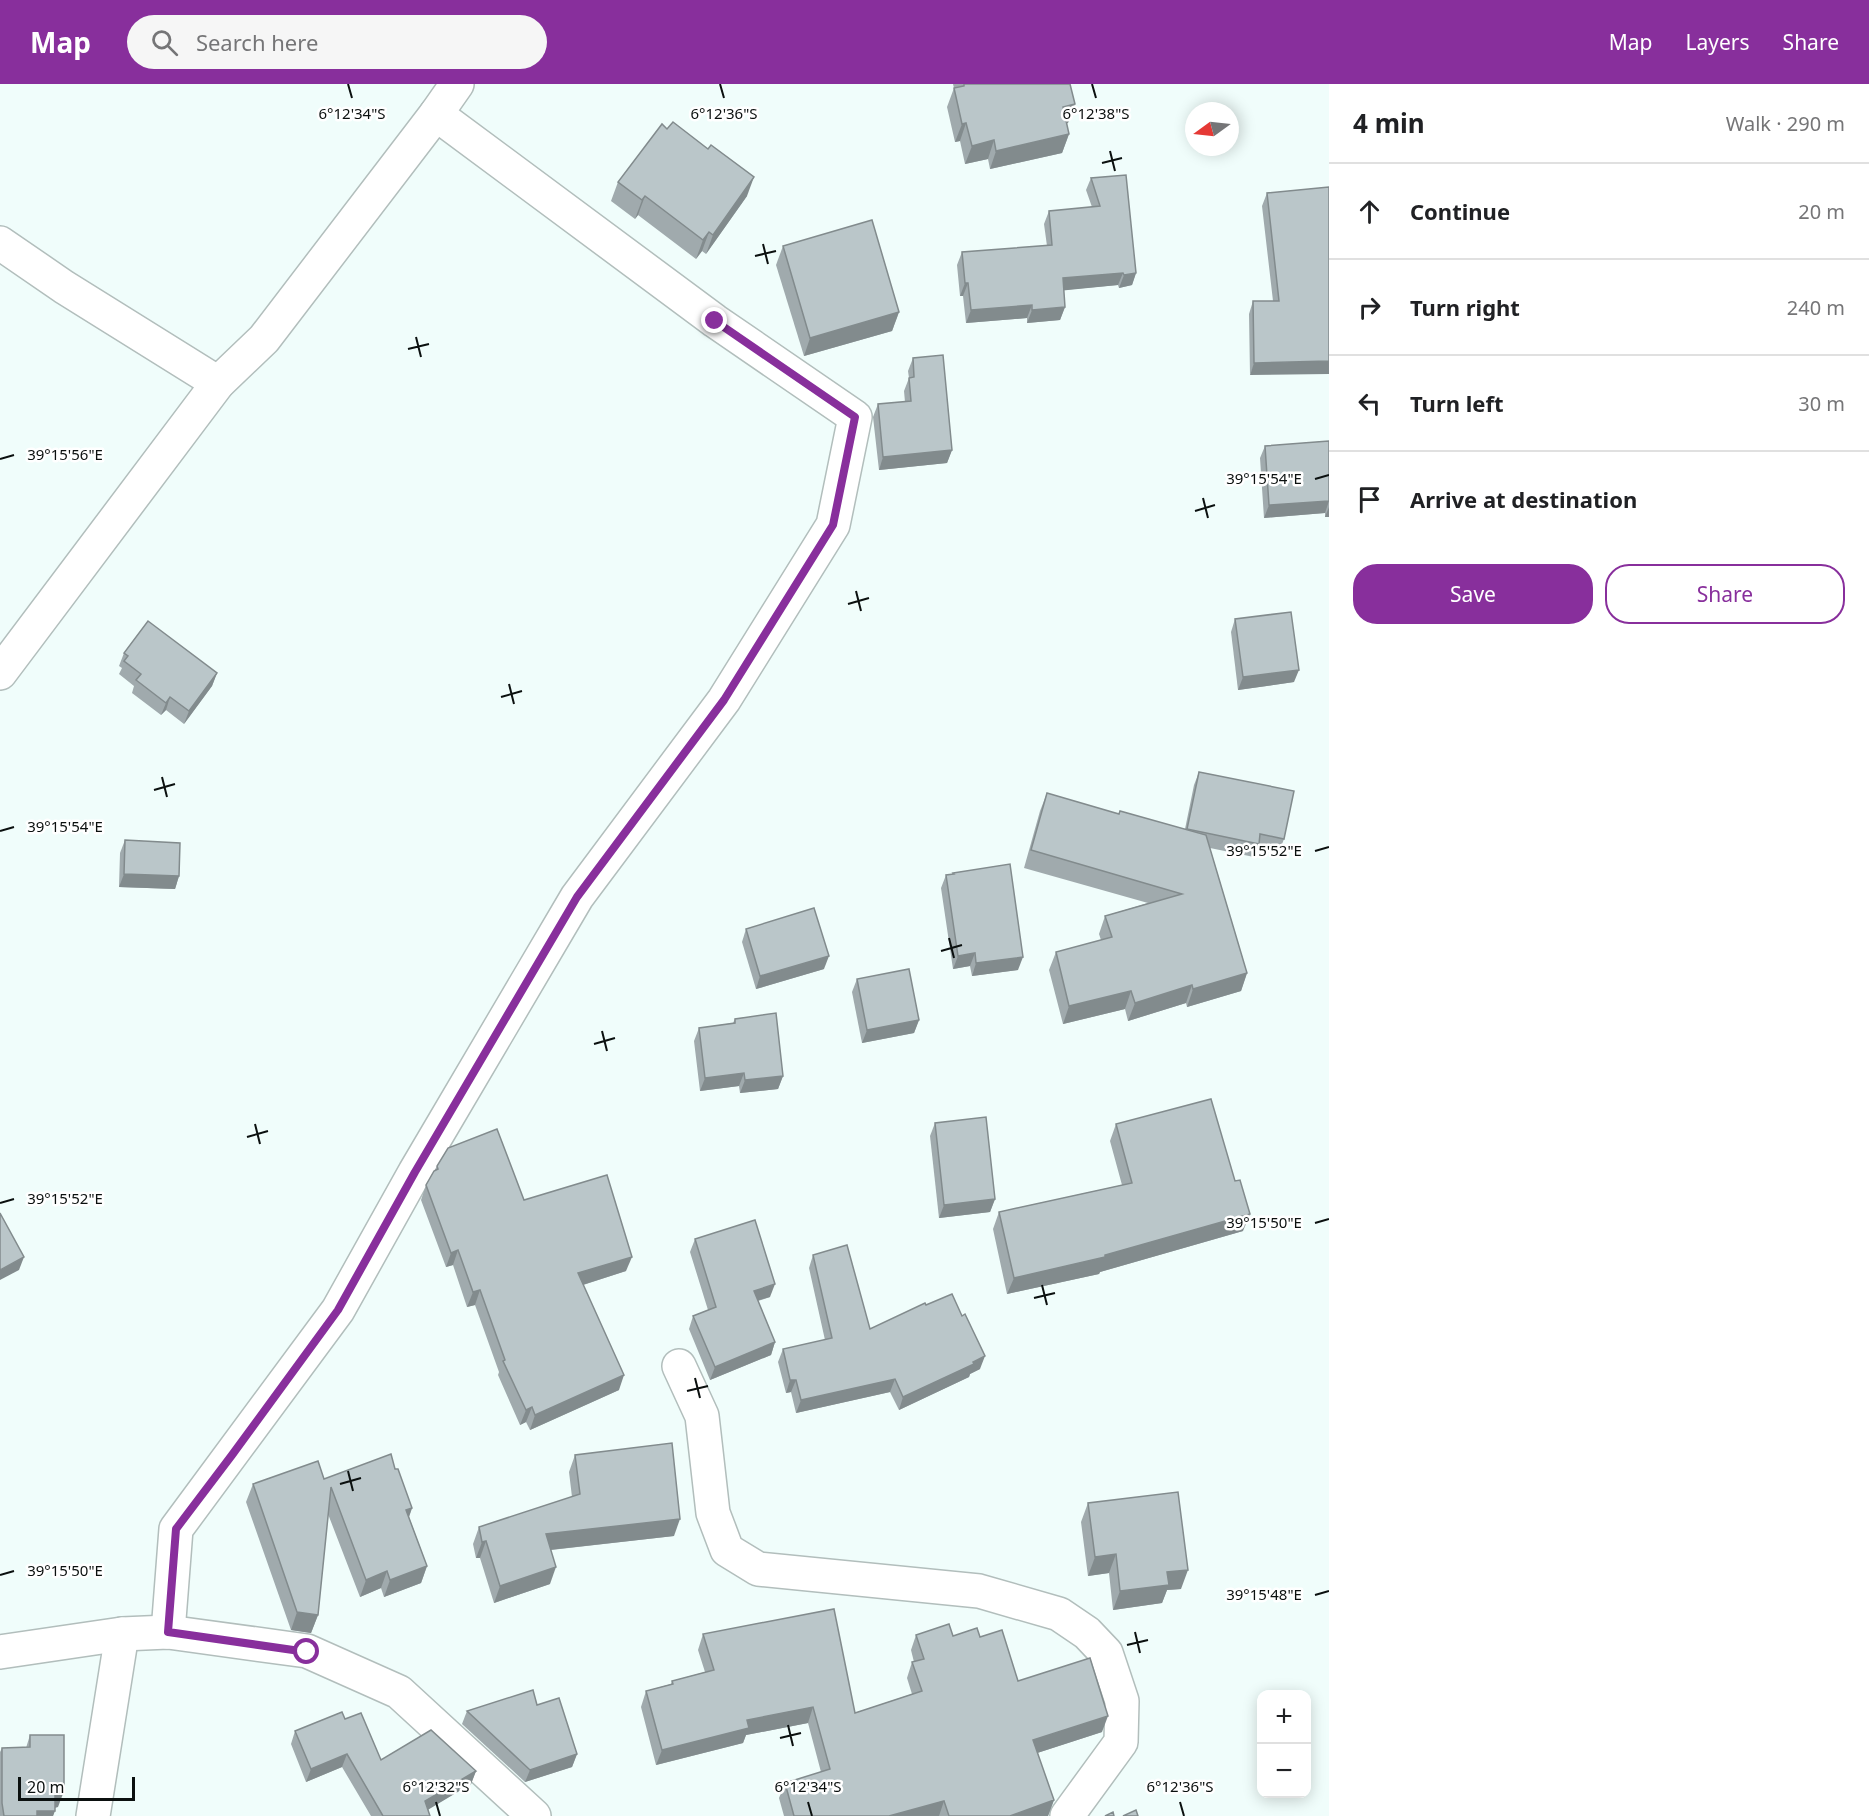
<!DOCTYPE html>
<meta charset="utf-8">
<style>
body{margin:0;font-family:"Noto Sans",sans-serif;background:#f6f6f6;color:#202124}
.controls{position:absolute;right:18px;bottom:18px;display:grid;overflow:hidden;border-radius:12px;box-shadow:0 3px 15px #0003}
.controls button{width:54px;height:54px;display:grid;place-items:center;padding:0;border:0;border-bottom:2px solid #e0e0e0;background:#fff;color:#202124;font:30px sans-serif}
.compass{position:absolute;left:1185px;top:18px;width:54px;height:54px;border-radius:50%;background:#fff;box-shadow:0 3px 15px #0003;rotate:255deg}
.scale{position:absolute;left:18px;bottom:15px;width:117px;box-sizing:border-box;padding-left:6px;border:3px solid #0b100f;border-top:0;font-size:16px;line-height:21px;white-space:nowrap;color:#0b100f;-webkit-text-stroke:4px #fff;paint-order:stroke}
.stop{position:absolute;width:18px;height:18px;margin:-14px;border:4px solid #882f9c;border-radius:50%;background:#fff}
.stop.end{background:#882f9c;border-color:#fff;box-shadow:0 2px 6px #0008}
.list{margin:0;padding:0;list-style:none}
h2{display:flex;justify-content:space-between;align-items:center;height:78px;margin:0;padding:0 24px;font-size:26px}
h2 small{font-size:20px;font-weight:400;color:#757577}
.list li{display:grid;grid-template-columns:39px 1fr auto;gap:18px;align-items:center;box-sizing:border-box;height:96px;padding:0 24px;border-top:2px solid #e0e0e0}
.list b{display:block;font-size:22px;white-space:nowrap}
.list em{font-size:20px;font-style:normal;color:#757577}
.actions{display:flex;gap:12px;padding:18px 24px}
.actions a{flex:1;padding:14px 0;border:2px solid #882f9c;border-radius:24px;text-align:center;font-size:21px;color:#882f9c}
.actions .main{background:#882f9c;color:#fff}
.icon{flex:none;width:33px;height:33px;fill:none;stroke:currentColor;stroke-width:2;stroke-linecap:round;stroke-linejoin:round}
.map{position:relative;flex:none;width:1329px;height:1732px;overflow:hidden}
header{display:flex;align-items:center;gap:36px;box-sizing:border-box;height:84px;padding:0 30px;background:#882f9c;color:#fff}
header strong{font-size:28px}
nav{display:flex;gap:33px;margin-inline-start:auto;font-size:21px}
.search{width:420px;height:54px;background:#f6f6f6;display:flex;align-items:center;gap:15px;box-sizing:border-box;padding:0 21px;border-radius:33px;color:#757577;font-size:22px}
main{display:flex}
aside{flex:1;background:#fff}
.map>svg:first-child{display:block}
</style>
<header>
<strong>Map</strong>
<div class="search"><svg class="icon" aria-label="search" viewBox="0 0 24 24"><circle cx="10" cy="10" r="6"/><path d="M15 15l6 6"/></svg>Search here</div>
<nav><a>Map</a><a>Layers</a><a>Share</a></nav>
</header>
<main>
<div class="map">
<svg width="1329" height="1732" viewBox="0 0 1329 1732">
<rect width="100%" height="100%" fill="#f0fdfb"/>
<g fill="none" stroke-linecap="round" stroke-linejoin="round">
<g stroke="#b2bebc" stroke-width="36">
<g id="minor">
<path d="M0 159 64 203 218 299"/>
<path d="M679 1282 702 1332 713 1429 727 1466 758 1485 979 1507 1059 1530 1087 1549 1106 1569 1122 1617 1121 1658 1067 1732"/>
<path d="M168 1548 176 1445 338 1226 415 1088 577 813 724 616 833 441 855 333 715 237 436 30"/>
<path d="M0 1568 122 1550 168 1548 307 1567 399 1608 534 1732"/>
<path d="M93 1732 122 1550"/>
</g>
</g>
<g stroke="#b2bebc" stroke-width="36">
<path id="tertiary" d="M0 589 218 299 264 255 436 30 457 0"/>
</g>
<use href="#minor" stroke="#fff" stroke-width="33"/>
<use href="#tertiary" stroke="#fff" stroke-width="33"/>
</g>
<g fill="#a0aaad">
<path d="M953 0H1070L1068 39H1066L1069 50 1062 69 990 85 988 75 965 80 960 57 955 58 947 23 954 4Z"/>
<path d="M1091 94 1136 189 1132 201 1119 204 1118 201 1063 206 1065 223 1060 236 1027 239V234L966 239 963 212H960L957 181 962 168 1047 162 1044 140 1049 127 1092 123 1086 106Z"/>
<path d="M618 98 747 112 706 170 702 167 696 175 638 131 635 135 611 117Z"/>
<path d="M1329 103 1250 291 1249 230 1253 217H1273L1262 122 1267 109Z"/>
<path d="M783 162 899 228 892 247 804 272 776 181Z"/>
<path d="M913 274 952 366 947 379 879 386 873 333 878 320 905 318 904 307 909 294 908 287Z"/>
<path d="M1329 357V433H1325V429L1264 434 1260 374 1265 362Z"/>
<path d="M1235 535 1294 598 1238 606 1231 548Z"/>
<path d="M124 569 217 589 212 602 184 640 166 626 161 631 132 609 134 602 119 590 122 584 119 582Z"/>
<path d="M1199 688 1284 755 1279 768 1257 764 1254 773 1210 764 1247 889 1241 907 1187 923 1186 919 1128 937 1125 925 1063 940 1049 886 1056 868 1101 856 1099 850 1105 832 1148 819 1024 784 1040 727 1047 709 1119 730 1185 745 1194 701Z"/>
<path d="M125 756 179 792 175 805 119 803 120 769Z"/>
<path d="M953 789 1018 886 972 892 970 882 953 885 941 804 946 791H953Z"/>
<path d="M746 845 824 885 756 905 742 858Z"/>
<path d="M857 895 919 936 914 949 862 959 852 908Z"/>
<path d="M735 935 783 992 778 1005 740 1009 739 1002 700 1007 694 957 699 944 733 939Z"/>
<path d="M935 1039 995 1115 990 1128 939 1134 930 1052Z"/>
<path d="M1116 1040 1243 1147 1100 1188 1099 1190 1007 1210 993 1145 999 1128 1122 1101 1110 1057Z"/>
<path d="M437 1082 524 1116 626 1187 583 1201 619 1306 530 1346 526 1338 520 1341 498 1291 499 1288 475 1221 467 1223 453 1181 446 1183 421 1116 426 1101Z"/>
<path d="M695 1155 770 1213 758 1217 775 1258 771 1271 710 1296 689 1245 693 1232 708 1226 690 1168Z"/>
<path d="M813 1171 870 1245 980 1285 970 1290 969 1293 899 1326 890 1308 796 1329 791 1308 786 1309 778 1278 783 1265 825 1256 809 1184Z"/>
<path d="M575 1371 674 1452 551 1466 550 1500 494 1519 480 1474H476L473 1460 479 1443 572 1413 569 1388Z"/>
<path d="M395 1385 412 1424 409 1433 427 1482 421 1499 384 1513 381 1504 360 1513 328 1430 318 1531 311 1549 291 1546 246 1418 253 1400 324 1395Z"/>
<path d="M1088 1419 1181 1505 1167 1506 1162 1519 1113 1526 1109 1489 1088 1492 1081 1438Z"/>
<path d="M703 1550 855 1629 912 1610 907 1594 912 1578H914L911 1566 916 1551 980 1553 1018 1597 1102 1648 1037 1669 1054 1716 1048 1732H784L779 1714 785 1699 821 1688 808 1639 746 1651 743 1659 656 1681 641 1623 646 1607 671 1600 672 1597 705 1588 698 1566Z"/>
<path d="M537 1621 577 1670 572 1683 525 1698 462 1640 467 1627Z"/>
<path d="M345 1635 381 1676 476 1687 471 1700 428 1725 430 1732H371L342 1683 306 1698 291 1660 295 1647Z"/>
<path d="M30 1651 58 1723 55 1724 53 1732H0V1668L2 1664H26Z"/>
</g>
<g fill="#828b8d">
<path d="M1075 20 1068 39 1056 42 1063 23Z"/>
<path d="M966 39 960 57 955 58 962 40Z"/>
<path d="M1069 50 1062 69 990 85 996 67Z"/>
<path d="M994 56 988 75 965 80 972 62Z"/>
<path d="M754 93 747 112 706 170 713 151Z"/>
<path d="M645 112 638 131 635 135 642 116Z"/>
<path d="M709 148 702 167 696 175 703 156Z"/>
<path d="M1123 189 1118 201 1058 207 1063 194Z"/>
<path d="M1136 189 1132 201 1119 204 1124 191Z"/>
<path d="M965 199H968L963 212H960Z"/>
<path d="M1032 221 1027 234 966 239 971 226Z"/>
<path d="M1065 223 1060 236 1027 239 1032 226Z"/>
<path d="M899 228 892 247 804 272 810 254Z"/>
<path d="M1329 277V290L1250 291 1254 279Z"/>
<path d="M952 366 947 379 879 386 883 373Z"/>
<path d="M1329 417 1325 429 1264 434 1269 421Z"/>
<path d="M1329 423V433H1325Z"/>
<path d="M1299 586 1294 598 1238 606 1243 593Z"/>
<path d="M217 589 212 602 184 640 189 627Z"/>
<path d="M170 613 166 626 161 631 166 619Z"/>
<path d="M124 790 179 792 175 805 119 803Z"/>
<path d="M975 869 970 882 953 885 958 872Z"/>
<path d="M829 872 824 885 756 905 760 892Z"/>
<path d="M1023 873 1018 886 972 892 976 879Z"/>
<path d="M1247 889 1241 907 1187 923 1193 905Z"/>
<path d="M1192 901 1186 919 1128 937 1135 919Z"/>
<path d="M1131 907 1125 925 1063 940 1069 922Z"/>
<path d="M919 936 914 949 862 959 867 946Z"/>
<path d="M744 989 739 1002 700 1007 705 994Z"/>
<path d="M783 992 778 1005 740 1009 745 996Z"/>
<path d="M995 1115 990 1128 939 1134 944 1121Z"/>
<path d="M1250 1130 1243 1147 1100 1188 1099 1190 1007 1210 1014 1194 1105 1171Z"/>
<path d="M458 1166 453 1181 446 1183 451 1169Z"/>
<path d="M24 1173 19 1186 0 1196V1186Z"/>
<path d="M632 1173 626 1187 573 1204 578 1189Z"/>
<path d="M775 1200 770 1213 749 1219 754 1207Z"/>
<path d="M480 1206 475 1221 467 1223 473 1208Z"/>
<path d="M775 1258 771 1271 710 1296 715 1283Z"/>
<path d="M985 1272 980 1285 970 1290 969 1293 899 1326 903 1313Z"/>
<path d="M624 1291 619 1306 530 1346 535 1331Z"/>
<path d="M895 1295 890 1308 796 1329 801 1316Z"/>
<path d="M790 1296H796L791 1308 786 1309Z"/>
<path d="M532 1323 526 1338 520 1341 526 1326Z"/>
<path d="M412 1424 406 1441V1426Z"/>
<path d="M680 1435 674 1452 540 1467 546 1450Z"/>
<path d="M486 1457 480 1474H476L482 1458Z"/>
<path d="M1116 1470 1109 1489 1088 1492 1095 1473Z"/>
<path d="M427 1482 421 1499 384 1513 390 1496Z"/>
<path d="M556 1483 550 1500 494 1519 500 1502Z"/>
<path d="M1188 1486 1181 1505 1167 1506 1162 1519 1113 1526 1120 1507 1167 1488Z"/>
<path d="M387 1487 381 1504 360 1513 366 1496Z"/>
<path d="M297 1528 318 1531 311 1549 291 1546Z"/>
<path d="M813 1623 808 1639 746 1651 743 1659 656 1681 662 1666 747 1636Z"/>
<path d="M1108 1632 1102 1648 1028 1672 1033 1656Z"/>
<path d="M347 1670 342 1683 306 1698 311 1685Z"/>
<path d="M577 1670 572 1683 525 1698 530 1686Z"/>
<path d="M476 1687 471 1700 421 1730 425 1717Z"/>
<path d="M55 1707H64L58 1723 49 1724Z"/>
<path d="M1054 1716 1048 1732H1010Z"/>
<path d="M944 1717 939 1732H889Z"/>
<path d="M37 1727H55L53 1732H35Z"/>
</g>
<g fill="#bac6c9" stroke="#828b8d" stroke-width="1.5">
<path d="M964 0H1070L1075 20 1063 23 1069 50 996 67 994 56 972 62 966 39 962 40 954 4 964 2Z"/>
<path d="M673 38 708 65 711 61 754 93 713 151 709 148 703 156 645 112 642 116 618 98 662 40 667 45Z"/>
<path d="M1126 91 1136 189 1124 191 1123 189 1063 194 1065 223 1032 226V221L971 226 968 199H965L962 168 1052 161 1049 127 1100 122 1091 94Z"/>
<path d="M1329 103V277L1254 279 1253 217H1279L1267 109Z"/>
<path d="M872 136 899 228 810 254 783 162Z"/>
<path d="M943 271 952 366 883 373 878 320 911 317 909 294 914 293 913 274Z"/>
<path d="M1329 357V417L1269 421 1265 362Z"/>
<path d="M1291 528 1299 586 1243 593 1235 535Z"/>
<path d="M148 537 217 589 189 627 170 613 166 619 136 596 141 590 124 577 128 572 124 569Z"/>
<path d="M1199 688 1294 707 1284 755 1260 750 1259 760 1187 745Z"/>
<path d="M1047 709 1119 730 1120 727 1206 751 1247 889 1193 905 1192 901 1135 919 1131 907 1069 922 1056 868 1112 853 1105 832 1182 810 1031 766Z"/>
<path d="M125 756 180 759 179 792 124 790Z"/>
<path d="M1010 780 1023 873 976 879 975 869 958 872 946 791 954 790 953 789Z"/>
<path d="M814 824 829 872 760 892 746 845Z"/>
<path d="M909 885 919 936 867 946 857 895Z"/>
<path d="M776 929 783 992 745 996 744 989 705 994 699 944 735 939V935Z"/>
<path d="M1211 1015 1235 1097 1240 1096 1250 1130 1105 1171V1173L1014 1194 999 1128 1132 1099 1116 1040Z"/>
<path d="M986 1033 995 1115 944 1121 935 1039Z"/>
<path d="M497 1045 524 1116 607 1091 632 1173 578 1189 624 1291 535 1331 532 1323 526 1326 503 1277 505 1276 480 1206 473 1208 458 1166 451 1169 426 1101 434 1087 438 1085 437 1082 448 1064Z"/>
<path d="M0 1129 24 1173 0 1186Z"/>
<path d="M755 1136 775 1200 754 1207 775 1258 715 1283 693 1232 716 1223 695 1155Z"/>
<path d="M847 1161 870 1245 925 1219 926 1221 952 1210 962 1232 965 1230 985 1272 973 1278 974 1280 903 1313 895 1295 801 1316 796 1296H790L783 1265 832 1254 813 1171Z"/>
<path d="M672 1359 680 1435 546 1450 556 1483 500 1502 486 1457 482 1458 479 1443 580 1410 575 1371Z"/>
<path d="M391 1370 395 1385H398L412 1424 406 1426 427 1482 390 1496 387 1487 366 1496 331 1403 318 1531 297 1528 253 1400 318 1377 324 1395Z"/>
<path d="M1178 1408 1188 1486 1167 1488 1169 1501 1120 1507 1116 1470 1095 1473 1088 1419Z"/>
<path d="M834 1525 855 1629 922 1607 912 1578 924 1575 916 1551 949 1540 953 1552 977 1544 980 1553 1002 1546 1018 1597 1090 1574 1108 1632 1033 1656 1054 1716 1010 1732H949L944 1717 889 1732H794L785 1699 830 1685 813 1623 747 1636 749 1644 662 1666 646 1607 673 1600 672 1597 714 1586 703 1550Z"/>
<path d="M533 1606 537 1621 559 1614 577 1670 530 1686 467 1627Z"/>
<path d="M342 1628 345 1635 361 1629 381 1676 431 1646 476 1687 425 1717 430 1732H383L347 1670 311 1685 295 1647Z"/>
<path d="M30 1651H64V1707H55V1727H37V1732H4L2 1719V1664L30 1663Z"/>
<path d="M1136 1726 1138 1732H1123Z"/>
<path d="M1113 1728 1114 1732H1105Z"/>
</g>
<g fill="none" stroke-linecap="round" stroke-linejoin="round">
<path stroke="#882f9c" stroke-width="8" d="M307 1568 168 1548 176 1445 232 1371 338 1226 415 1088 577 813 724 616 833 441 855 333 715 237"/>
</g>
<path fill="none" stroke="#0b100f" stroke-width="2" d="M348 0 352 14M720 0 724 14M1092 0 1096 14M1110 67 1115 87M1102 79 1122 74M763 160 768 180M755 172 776 167M416 253 421 273M408 265 429 260M0 375 14 371M1315 395 1329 391M1203 414 1208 434M1195 427 1215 421M856 507 861 527M848 520 869 514M509 600 514 620M501 613 522 607M162 693 167 713M154 706 175 700M0 747 14 743M1315 767 1329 763M949 854 954 874M941 867 962 861M602 947 607 967M594 960 615 954M255 1040 260 1060M247 1053 268 1047M0 1119 14 1115M1315 1139 1329 1135M1042 1201 1047 1221M1034 1214 1055 1209M695 1294 700 1314M687 1307 708 1302M348 1387 353 1407M340 1400 361 1394M0 1491 14 1487M1315 1511 1329 1507M1135 1548 1140 1569M1127 1561 1148 1556M788 1641 793 1662M780 1654 801 1649M436 1718 440 1732M808 1718 812 1732M1180 1718 1184 1732"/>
<g font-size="15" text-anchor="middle" fill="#0b100f" stroke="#fff" stroke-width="5" stroke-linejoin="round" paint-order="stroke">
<text x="1096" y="35">6°12'38"S</text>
<text x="352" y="35">6°12'34"S</text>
<text x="724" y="35">6°12'36"S</text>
<text x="65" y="376">39°15'56"E</text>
<text x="1264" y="400">39°15'54"E</text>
<text x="65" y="748">39°15'54"E</text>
<text x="1264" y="772">39°15'52"E</text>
<text x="65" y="1120">39°15'52"E</text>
<text x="1264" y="1144">39°15'50"E</text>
<text x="65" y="1492">39°15'50"E</text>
<text x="1264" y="1516">39°15'48"E</text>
<text x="436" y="1708">6°12'32"S</text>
<text x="808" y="1708">6°12'34"S</text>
<text x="1180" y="1708">6°12'36"S</text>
</g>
</svg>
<div class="controls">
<button>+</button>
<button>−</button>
</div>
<svg class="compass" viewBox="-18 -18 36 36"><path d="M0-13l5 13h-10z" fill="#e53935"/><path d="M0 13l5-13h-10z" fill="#757577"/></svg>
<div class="scale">20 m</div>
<div class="stop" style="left:307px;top:1568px"></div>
<div class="stop end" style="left:715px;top:237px"></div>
</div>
<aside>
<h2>4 min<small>Walk · 290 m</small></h2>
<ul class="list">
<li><svg class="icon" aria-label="ahead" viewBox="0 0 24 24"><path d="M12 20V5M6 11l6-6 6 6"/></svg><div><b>Continue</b></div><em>20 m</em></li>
<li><svg class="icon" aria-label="right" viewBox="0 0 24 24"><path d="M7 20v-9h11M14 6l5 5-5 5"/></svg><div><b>Turn right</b></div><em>240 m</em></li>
<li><svg class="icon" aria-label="left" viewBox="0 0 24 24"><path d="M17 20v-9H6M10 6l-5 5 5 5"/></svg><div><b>Turn left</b></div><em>30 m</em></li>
<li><svg class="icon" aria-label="arrive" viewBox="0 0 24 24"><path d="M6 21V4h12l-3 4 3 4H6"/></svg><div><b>Arrive at destination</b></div></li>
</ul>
<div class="actions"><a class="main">Save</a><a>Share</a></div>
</aside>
</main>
